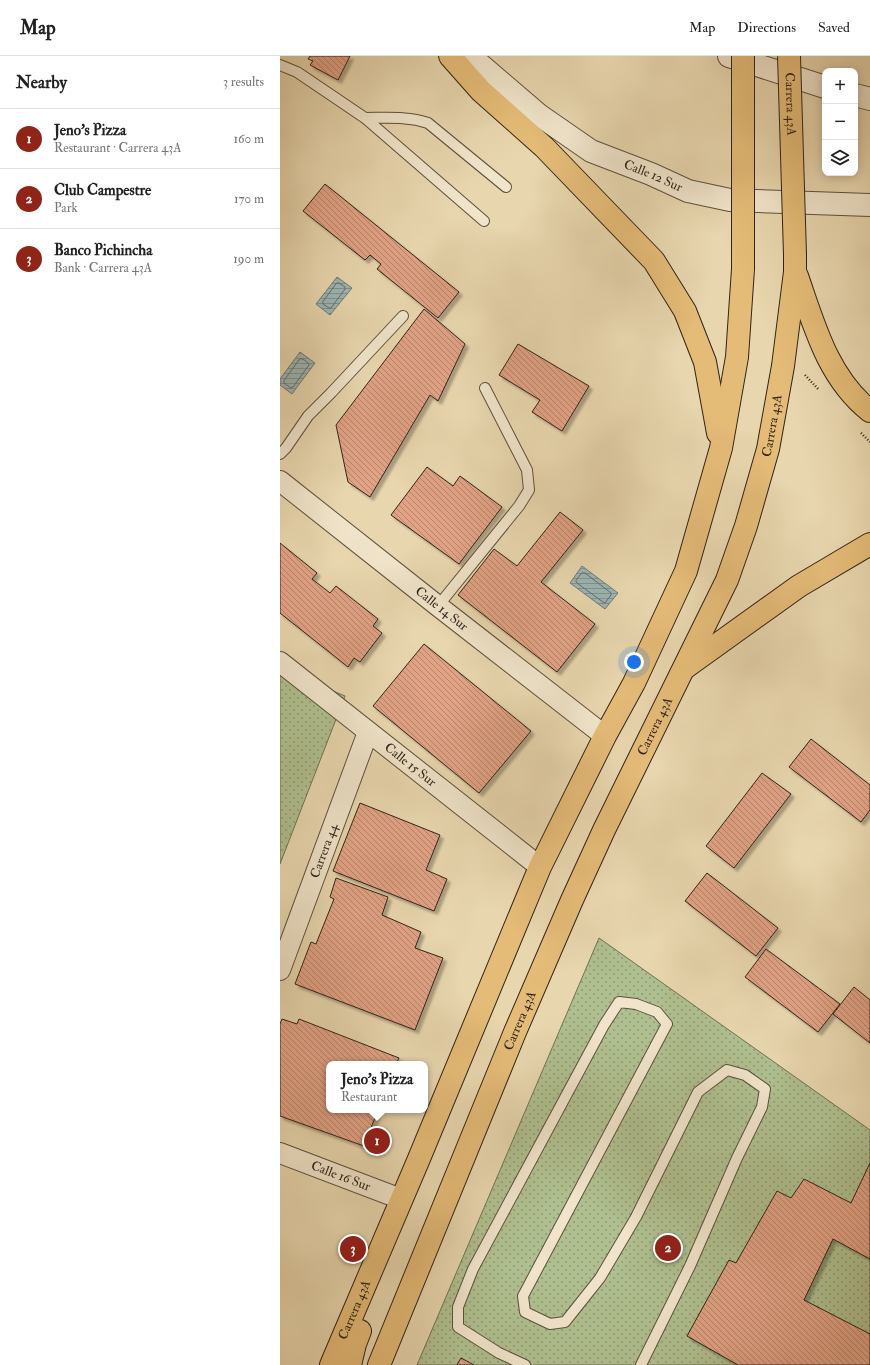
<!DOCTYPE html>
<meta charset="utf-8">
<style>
body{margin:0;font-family:"IM FELL Double Pica",serif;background:#f6f6f6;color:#222}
.controls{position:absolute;right:12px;top:12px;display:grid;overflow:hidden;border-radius:8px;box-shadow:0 2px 10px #0003}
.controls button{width:36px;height:36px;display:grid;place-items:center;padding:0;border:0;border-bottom:1px solid #e0e0e0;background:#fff;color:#222;font:20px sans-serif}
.you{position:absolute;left:354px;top:606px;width:14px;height:14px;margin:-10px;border:3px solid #fff;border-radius:50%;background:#1a73e8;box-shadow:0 0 0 6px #1a73e833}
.badge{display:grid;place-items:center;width:26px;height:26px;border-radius:50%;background:#8f2418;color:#fff;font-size:13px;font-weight:700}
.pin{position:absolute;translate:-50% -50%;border:2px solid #fff;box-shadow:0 1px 4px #0006}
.popup{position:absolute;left:46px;top:1005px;width:102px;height:52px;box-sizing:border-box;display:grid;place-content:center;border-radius:8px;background:#fff;filter:drop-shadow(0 1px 3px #0005);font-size:13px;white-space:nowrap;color:#767676}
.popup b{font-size:15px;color:#222}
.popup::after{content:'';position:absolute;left:50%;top:100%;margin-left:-8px;border:8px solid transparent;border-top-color:#fff}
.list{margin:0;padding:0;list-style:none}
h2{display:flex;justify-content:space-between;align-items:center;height:52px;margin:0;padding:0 16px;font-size:17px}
h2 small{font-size:13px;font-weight:400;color:#767676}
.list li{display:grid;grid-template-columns:26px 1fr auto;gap:12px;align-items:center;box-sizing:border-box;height:60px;padding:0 16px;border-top:1px solid #e0e0e0}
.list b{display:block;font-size:15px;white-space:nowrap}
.list p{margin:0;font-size:13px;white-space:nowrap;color:#767676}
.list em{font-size:13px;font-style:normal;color:#767676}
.icon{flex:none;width:22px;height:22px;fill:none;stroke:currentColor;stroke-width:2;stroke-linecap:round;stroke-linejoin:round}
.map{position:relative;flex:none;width:590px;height:1309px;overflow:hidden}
header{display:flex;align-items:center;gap:24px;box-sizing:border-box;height:56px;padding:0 20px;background:#fff;border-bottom:1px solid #e0e0e0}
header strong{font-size:19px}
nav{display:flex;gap:22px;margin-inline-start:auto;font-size:14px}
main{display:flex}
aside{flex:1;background:#fff}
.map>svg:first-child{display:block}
</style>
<header>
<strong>Map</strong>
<nav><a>Map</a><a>Directions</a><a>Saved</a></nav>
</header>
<main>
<aside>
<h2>Nearby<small>3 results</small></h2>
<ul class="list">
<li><span class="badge">1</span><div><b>Jeno's Pizza</b><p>Restaurant · Carrera 43A</p></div><em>160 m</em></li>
<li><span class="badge">2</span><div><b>Club Campestre</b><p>Park</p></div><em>170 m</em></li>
<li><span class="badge">3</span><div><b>Banco Pichincha</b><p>Bank · Carrera 43A</p></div><em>190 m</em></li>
</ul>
</aside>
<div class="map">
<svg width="590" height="1309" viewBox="0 0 590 1309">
<defs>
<pattern id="park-dots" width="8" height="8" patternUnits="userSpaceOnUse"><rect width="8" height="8" fill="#afbf8f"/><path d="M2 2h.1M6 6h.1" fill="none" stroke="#8f9b74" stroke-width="1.8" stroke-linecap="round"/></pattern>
<pattern id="water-rules" width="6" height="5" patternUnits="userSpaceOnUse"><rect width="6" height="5" fill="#9cb6b6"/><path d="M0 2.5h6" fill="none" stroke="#809493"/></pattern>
<pattern id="building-back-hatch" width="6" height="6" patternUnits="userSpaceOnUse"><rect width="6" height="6" fill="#e1a285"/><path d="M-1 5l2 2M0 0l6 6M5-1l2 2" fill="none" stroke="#b7846c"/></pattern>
<filter id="shadow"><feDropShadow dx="3.5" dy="3.5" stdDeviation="1" flood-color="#0004"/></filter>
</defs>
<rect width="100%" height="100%" fill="#e8d6ae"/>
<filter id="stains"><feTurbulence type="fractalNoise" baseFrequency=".005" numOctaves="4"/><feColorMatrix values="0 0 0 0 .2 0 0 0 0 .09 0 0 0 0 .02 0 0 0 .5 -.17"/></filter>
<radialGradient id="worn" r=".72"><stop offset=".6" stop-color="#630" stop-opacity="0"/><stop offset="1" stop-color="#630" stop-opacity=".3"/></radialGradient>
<g fill="url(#park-dots)" stroke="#707154">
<path d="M0 613 65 640 0 808Z"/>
<path d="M319 882 590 1074V1309H137Z"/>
</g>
<g fill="url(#water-rules)" stroke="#717b77">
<path d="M57 221 72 232 50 259 36 248Z"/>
<path d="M20 296 35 307 12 338 0 329V323Z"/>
<path d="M302 510 338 537 325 553 290 527Z"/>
</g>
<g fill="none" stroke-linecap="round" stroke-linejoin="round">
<g stroke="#666c67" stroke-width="1">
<path d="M57 227H59L65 231V233L51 252H49L43 248V246Z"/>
<path d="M20 303H23L28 307 29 309 13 331 11 332 4 327V325Z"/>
<path d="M302 517H305L331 537V539L325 547 323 546 297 527 296 525Z"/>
</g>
</g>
<g fill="url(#building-back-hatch)" stroke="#302318" filter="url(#shadow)">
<path d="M30 0H70L58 24 30 9 33 5 28 3Z"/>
<path d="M45 128 179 236 158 262 97 213 101 208 90 199 85 204 23 155Z"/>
<path d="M144 253 185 288 158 345 150 339 90 441 68 426 56 369Z"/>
<path d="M238 288 309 330 282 375 252 356 260 344 219 319Z"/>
<path d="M147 411 173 430 180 420 222 451 179 508 111 459Z"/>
<path d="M280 456 303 474 261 526 315 568 277 616 178 539 214 493 237 510Z"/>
<path d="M0 487 37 517 32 523 50 537 56 530 98 563 93 570 102 577 80 606 74 602 68 611 0 557Z"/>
<path d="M144 588 251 675 199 737 93 650Z"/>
<path d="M531 683 590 729V754L581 766 509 711Z"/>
<path d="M482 717 511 738 454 812 426 790Z"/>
<path d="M80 747 160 779 146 814 167 823 154 855 53 815Z"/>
<path d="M427 817 498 872 476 900 405 845Z"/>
<path d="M56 822 108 841 102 859 141 876 135 892 163 902 135 974 15 928 31 886 36 888 54 843 50 841Z"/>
<path d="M486 893 560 948 538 976 465 921Z"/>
<path d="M574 931 590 944V987L553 958Z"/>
<path d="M2 963 17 968 19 963 119 1002 116 1008H49V1054H98L84 1090 0 1060V968Z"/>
<path d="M590 1107V1203L553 1183 524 1244 590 1278V1309H458L407 1280 449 1204 456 1207 497 1135 511 1142 524 1123 571 1147Z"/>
<path d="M181 1302 194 1309H177Z"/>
</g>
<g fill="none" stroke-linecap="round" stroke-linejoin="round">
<g stroke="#5e503e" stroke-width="12">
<g id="service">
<path d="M0 9 17 16 85 62 204 165"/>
<path d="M85 62C106 62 128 60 148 67L226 131"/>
<path d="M0 398 6 392 28 360 51 337 123 260"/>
<path d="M158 550 239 450 249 434 247 414 205 332"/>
<path d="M245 1309 219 1297 178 1271V1251L193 1213 324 969 339 946 356 948 377 956 387 968 243 1240 245 1256 270 1268 285 1266 320 1222 356 1161 418 1036 447 1014 465 1019 485 1033 482 1051 457 1102 410 1210 361 1309"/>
</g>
</g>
<g stroke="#5e503e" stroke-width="22">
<g id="minor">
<path id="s1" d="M0 425 158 550 325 680"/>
<path id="s2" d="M0 606 260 811"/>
<path id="s3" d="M0 914 88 676"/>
<path id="s4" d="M0 1097 121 1143"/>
</g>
</g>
<g stroke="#5e503e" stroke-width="24">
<g id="tertiary">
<path id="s5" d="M190 0 259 59 311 95 371 118 408 135 450 144 590 149"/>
<path d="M449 0 545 31"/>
<path d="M575 39 590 43"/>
</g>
</g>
<g stroke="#302318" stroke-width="24">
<g id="primary">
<path d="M170 0 201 35 264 91 374 205 405 255 425 306 438 377"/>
<path d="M517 220C534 269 548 322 590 355"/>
<path d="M406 611 519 530 590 488"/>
<path id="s6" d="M51 1309 138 1105 260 811 325 680 354 627 406 515 441 392 457 301 463 213"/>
<path d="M70 1309 75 1288 80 1275"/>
<path id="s7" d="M99 1309 235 976 292 844 324 774 447 524 466 470 488 393 503 310 515 216V199"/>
</g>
</g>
<g stroke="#302318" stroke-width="2.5" stroke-dasharray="1 2" stroke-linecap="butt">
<path d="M525 319 539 334"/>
<path d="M581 377 590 386"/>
</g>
<use href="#service" stroke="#f0e4ca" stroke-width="10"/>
<use href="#minor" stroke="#f0e4ca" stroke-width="20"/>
<use href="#tertiary" stroke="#f0e4ca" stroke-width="22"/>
<use href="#primary" stroke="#e4bb77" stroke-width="22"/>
<g stroke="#302318" stroke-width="24" stroke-linecap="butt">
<g id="primary-bridge">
<path id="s8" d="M509 0 515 199"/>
<path d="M463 213V0"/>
</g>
</g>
<use href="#primary-bridge" stroke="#e4bb77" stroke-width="22"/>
</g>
<g text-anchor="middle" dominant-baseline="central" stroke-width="3.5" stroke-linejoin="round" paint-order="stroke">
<g font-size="13" fill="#302318" stroke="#f0e4ca">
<text stroke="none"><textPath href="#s8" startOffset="48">Carrera 43A</textPath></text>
<text stroke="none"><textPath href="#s5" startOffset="221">Calle 12 Sur</textPath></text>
<text stroke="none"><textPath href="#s7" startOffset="1020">Carrera 43A</textPath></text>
<text stroke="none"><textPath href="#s1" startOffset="206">Calle 14 Sur</textPath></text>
<text stroke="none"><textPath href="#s7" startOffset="696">Carrera 43A</textPath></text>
<text stroke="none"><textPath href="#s2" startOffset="166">Calle 15 Sur</textPath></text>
<text stroke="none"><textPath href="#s3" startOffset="127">Carrera 44</textPath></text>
<text stroke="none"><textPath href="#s7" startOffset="372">Carrera 43A</textPath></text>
<text stroke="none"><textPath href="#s4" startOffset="65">Calle 16 Sur</textPath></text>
<text stroke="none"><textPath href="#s6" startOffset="60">Carrera 43A</textPath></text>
</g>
</g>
<rect width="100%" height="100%" filter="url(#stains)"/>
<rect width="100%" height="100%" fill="url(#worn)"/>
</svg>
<div class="controls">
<button>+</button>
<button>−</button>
<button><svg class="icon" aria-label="layers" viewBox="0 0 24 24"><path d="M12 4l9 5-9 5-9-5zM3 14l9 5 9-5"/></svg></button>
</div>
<div class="you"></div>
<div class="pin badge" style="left:97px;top:1085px">1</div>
<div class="popup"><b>Jeno's Pizza</b>Restaurant</div>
<div class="pin badge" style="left:388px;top:1192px">2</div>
<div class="pin badge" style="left:73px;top:1193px">3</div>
</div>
</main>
